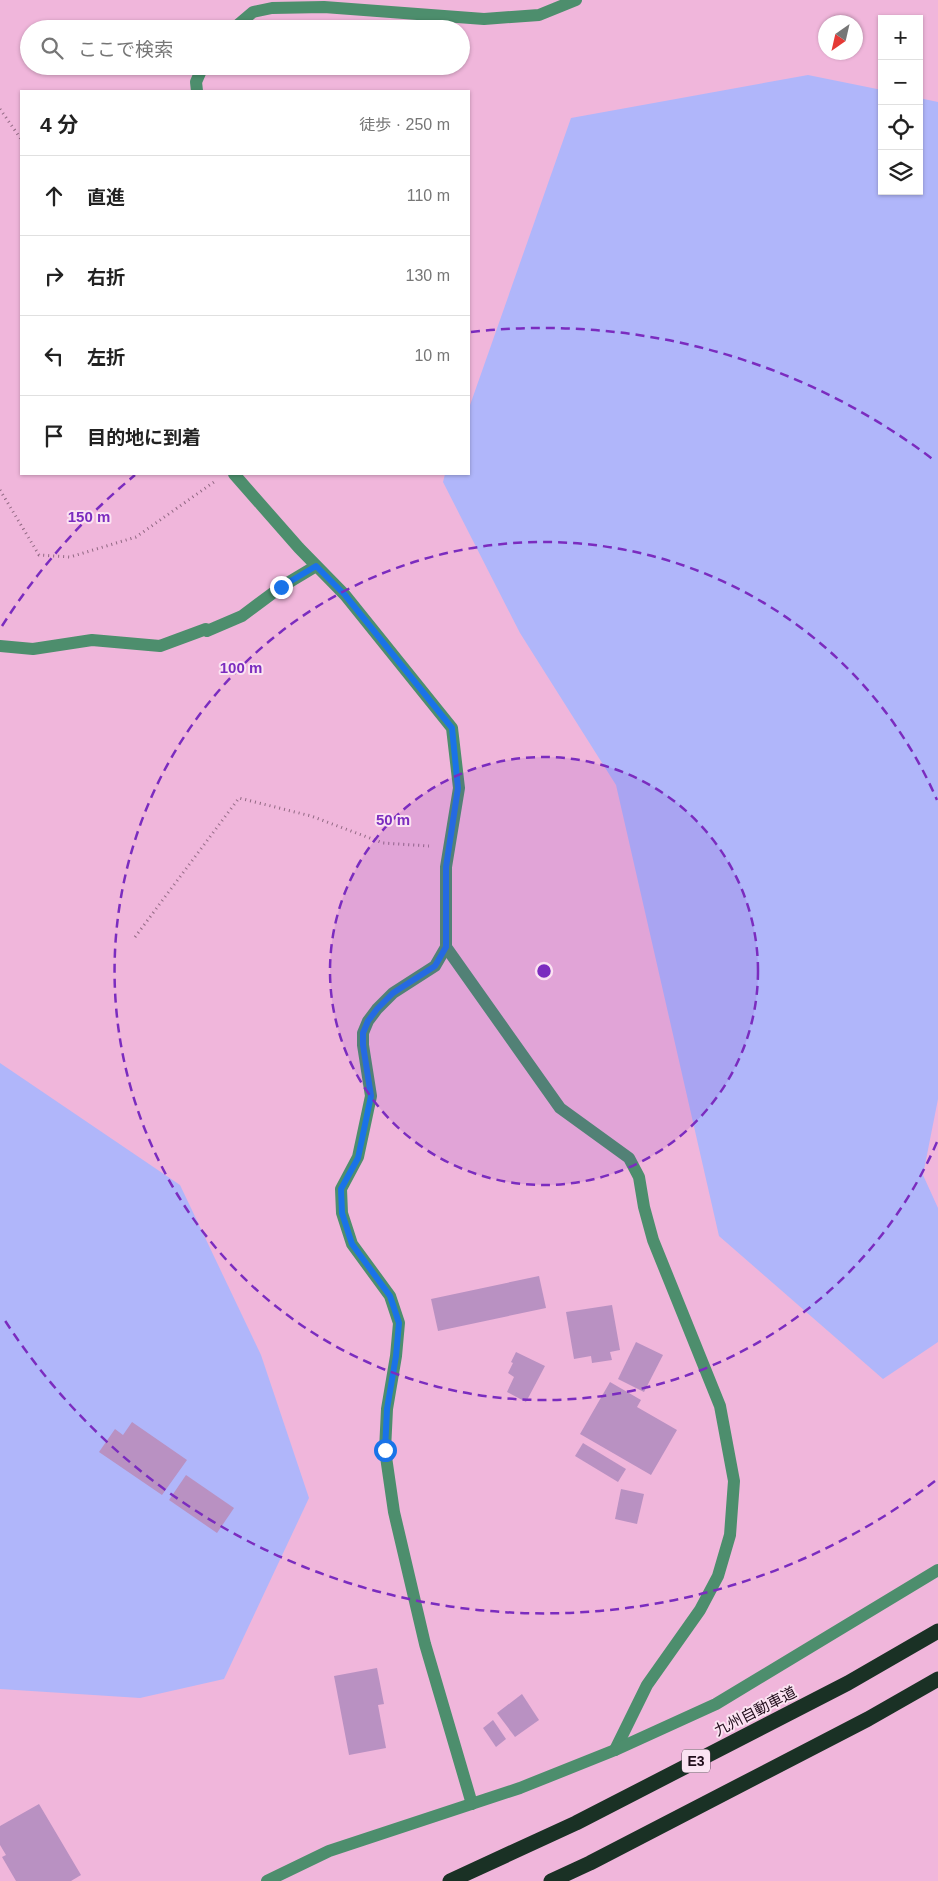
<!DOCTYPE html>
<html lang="ja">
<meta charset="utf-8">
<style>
body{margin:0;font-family:Arial,"Noto Sans JP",sans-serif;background:#f6f6f6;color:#222}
.controls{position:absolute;right:15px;top:15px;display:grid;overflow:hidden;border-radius:0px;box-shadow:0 1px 4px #0004}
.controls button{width:45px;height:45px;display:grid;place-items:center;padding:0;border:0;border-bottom:1px solid #e0e0e0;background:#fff;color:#222;font:25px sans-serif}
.compass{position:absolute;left:818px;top:15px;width:45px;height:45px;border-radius:50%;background:#fff;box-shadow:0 1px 4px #0004;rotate:214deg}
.stop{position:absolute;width:15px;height:15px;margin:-11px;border:4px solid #1a73e8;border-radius:50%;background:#fff}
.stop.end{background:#1a73e8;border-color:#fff;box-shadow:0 1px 5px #0008}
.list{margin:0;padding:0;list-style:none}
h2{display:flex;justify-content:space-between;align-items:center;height:65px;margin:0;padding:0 20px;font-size:21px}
h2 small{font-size:16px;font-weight:400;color:#767676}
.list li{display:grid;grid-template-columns:32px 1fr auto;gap:15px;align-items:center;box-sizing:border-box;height:80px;padding:0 20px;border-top:1px solid #e0e0e0}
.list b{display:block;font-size:19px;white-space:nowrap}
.list em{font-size:16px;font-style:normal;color:#767676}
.icon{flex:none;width:28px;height:28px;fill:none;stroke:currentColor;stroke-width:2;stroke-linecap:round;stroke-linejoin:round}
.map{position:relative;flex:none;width:938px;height:1881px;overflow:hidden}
.search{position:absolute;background:#fff;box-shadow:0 1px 4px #0004;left:20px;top:20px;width:450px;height:55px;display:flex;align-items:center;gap:12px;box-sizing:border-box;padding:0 18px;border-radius:28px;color:#767676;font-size:19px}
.panel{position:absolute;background:#fff;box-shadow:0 1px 4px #0004;left:20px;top:90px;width:450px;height:385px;border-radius:0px}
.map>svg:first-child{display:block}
</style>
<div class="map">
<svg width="938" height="1881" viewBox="0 0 938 1881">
<rect width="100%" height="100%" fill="#f0b6db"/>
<g fill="#b0b6fa">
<path d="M808 75 882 90V191H919V98L938 102V1099L923 1175 938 1208V1342L883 1379 719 1236 616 785 520 633 443 482 445 474H469V408L571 118Z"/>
<path d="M0 1063 180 1185 261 1355 309 1498 224 1679 140 1698 0 1689Z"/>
</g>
<g fill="#b991c2">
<path d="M539 1276 546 1308 438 1331 431 1299Z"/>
<path d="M612 1305 620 1350 610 1352 612 1360 592 1363 591 1356 574 1359 566 1312Z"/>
<path d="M636 1342 663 1355 644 1392 618 1379Z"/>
<path d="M516 1352 545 1366 526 1402 507 1392 514 1377 508 1373 513 1363 511 1362Z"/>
<path d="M610 1382 641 1400 637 1407 677 1430 651 1475 580 1434Z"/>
<path d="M132 1422 187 1460 162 1495 99 1452 115 1429 123 1435Z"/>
<path d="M583 1443 626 1469 618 1482 575 1456Z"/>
<path d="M186 1475 234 1508 217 1533 169 1500Z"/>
<path d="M621 1489 644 1494 637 1524 615 1519Z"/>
<path d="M377 1668 384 1704 378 1705 386 1748 349 1755 334 1676Z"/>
<path d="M522 1694 539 1720 515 1737 497 1713Z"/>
<path d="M493 1720 506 1739 496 1747 483 1728Z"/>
<path d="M39 1804 81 1875 71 1881H16L2 1857 6 1855 0 1845V1826Z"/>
</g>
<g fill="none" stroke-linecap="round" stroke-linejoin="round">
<g stroke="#906882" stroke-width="3" stroke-dasharray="1 4" stroke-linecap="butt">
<path d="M0 109 21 139"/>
<path d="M0 490 39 555 70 557 136 537 214 482"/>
<path d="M135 937 239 798 311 816 383 843 429 846"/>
</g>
<g stroke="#4d8e6d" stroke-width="12">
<path d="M233 29 253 12 272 8 324 7 484 19 539 15 576 0"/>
<path d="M197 91 196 82 203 66"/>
<path d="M234 474 299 548 345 595 452 728 459 788 446 867V947L435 966 393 993 377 1009 368 1021 363 1033V1045L371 1096 358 1157 341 1189 342 1213 352 1244 390 1296 399 1323 396 1356 387 1409 385 1450 394 1512 425 1644 472 1804"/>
<path d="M0 646 33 649 92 640 160 646 206 629 207 631 242 616 281 587 316 566"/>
<path d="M446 947 560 1108 629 1158 639 1177 644 1207 653 1240 720 1406 734 1481 730 1535 718 1576 700 1610 647 1685 615 1750"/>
<path d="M267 1881 329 1851 520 1788 615 1750 716 1704 938 1570"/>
</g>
<g stroke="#1a3125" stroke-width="15">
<path d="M450 1881 576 1823 848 1683 938 1631"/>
<path d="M551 1881 590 1863 868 1719 938 1679"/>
</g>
</g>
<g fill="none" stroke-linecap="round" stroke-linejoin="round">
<path stroke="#1a73e8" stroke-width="6" d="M281 587 316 566 345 595 452 728 458 788 446 867V947L435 966 393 993 377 1009 368 1021 363 1033V1045L371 1096 358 1158 341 1189 342 1213 352 1244 390 1296 399 1323 396 1356 387 1409 385 1450"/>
</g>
<circle cx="544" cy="971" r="214" fill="#7b2cbf" fill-opacity=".12"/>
<g fill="none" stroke="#7b2cbf" stroke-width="2.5" stroke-dasharray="9 6">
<circle cx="544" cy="971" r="214"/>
<path d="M937 1142A429 429 0 1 1 937 800"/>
<path d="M935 1481A643 643 0 0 1 2 1316M2 626A643 643 0 0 1 135 475M471 332A643 643 0 0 1 935 461"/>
</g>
<g text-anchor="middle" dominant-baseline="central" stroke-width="4" stroke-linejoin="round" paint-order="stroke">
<rect fill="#fbe3f2" stroke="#624d5c" stroke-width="1" x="682" y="1749.5" width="28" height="23" rx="4"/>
<g font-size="14" font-weight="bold" fill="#210d1b">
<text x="696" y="1761">E3</text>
</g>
<g font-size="15" fill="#210d1b" stroke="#fbe3f2">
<text transform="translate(755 1711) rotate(-27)">九州自動車道</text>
</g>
</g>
<circle cx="544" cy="971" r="8" fill="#7b2cbf" stroke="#fbe3f2" stroke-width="2.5"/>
<g font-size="15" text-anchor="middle" font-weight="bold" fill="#7b2cbf" stroke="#fbe3f2" stroke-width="4" stroke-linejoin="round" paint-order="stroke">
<text x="89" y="522">150 m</text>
<text x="241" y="673">100 m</text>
<text x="393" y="825">50 m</text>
</g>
</svg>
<div class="controls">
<button>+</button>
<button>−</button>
<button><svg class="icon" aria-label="locate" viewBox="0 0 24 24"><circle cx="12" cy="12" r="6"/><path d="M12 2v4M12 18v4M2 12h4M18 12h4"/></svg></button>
<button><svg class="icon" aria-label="layers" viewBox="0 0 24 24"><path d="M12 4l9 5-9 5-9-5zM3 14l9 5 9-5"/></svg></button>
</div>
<svg class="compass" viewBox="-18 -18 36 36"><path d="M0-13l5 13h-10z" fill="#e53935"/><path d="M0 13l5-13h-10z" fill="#767676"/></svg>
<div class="stop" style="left:385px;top:1450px"></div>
<div class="stop end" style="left:281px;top:587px"></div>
<div class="search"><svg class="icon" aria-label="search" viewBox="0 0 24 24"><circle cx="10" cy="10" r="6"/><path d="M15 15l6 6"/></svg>ここで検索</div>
<section class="panel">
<h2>4 分<small>徒歩 · 250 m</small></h2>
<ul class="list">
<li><svg class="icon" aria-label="ahead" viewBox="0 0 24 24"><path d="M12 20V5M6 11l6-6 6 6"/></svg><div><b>直進</b></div><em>110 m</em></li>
<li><svg class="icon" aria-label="right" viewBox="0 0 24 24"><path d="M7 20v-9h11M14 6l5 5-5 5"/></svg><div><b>右折</b></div><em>130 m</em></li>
<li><svg class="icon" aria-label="left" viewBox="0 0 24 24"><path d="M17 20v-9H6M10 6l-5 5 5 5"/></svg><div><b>左折</b></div><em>10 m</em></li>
<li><svg class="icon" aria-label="arrive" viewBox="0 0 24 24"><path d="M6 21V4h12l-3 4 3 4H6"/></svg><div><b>目的地に到着</b></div></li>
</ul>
</section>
</div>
